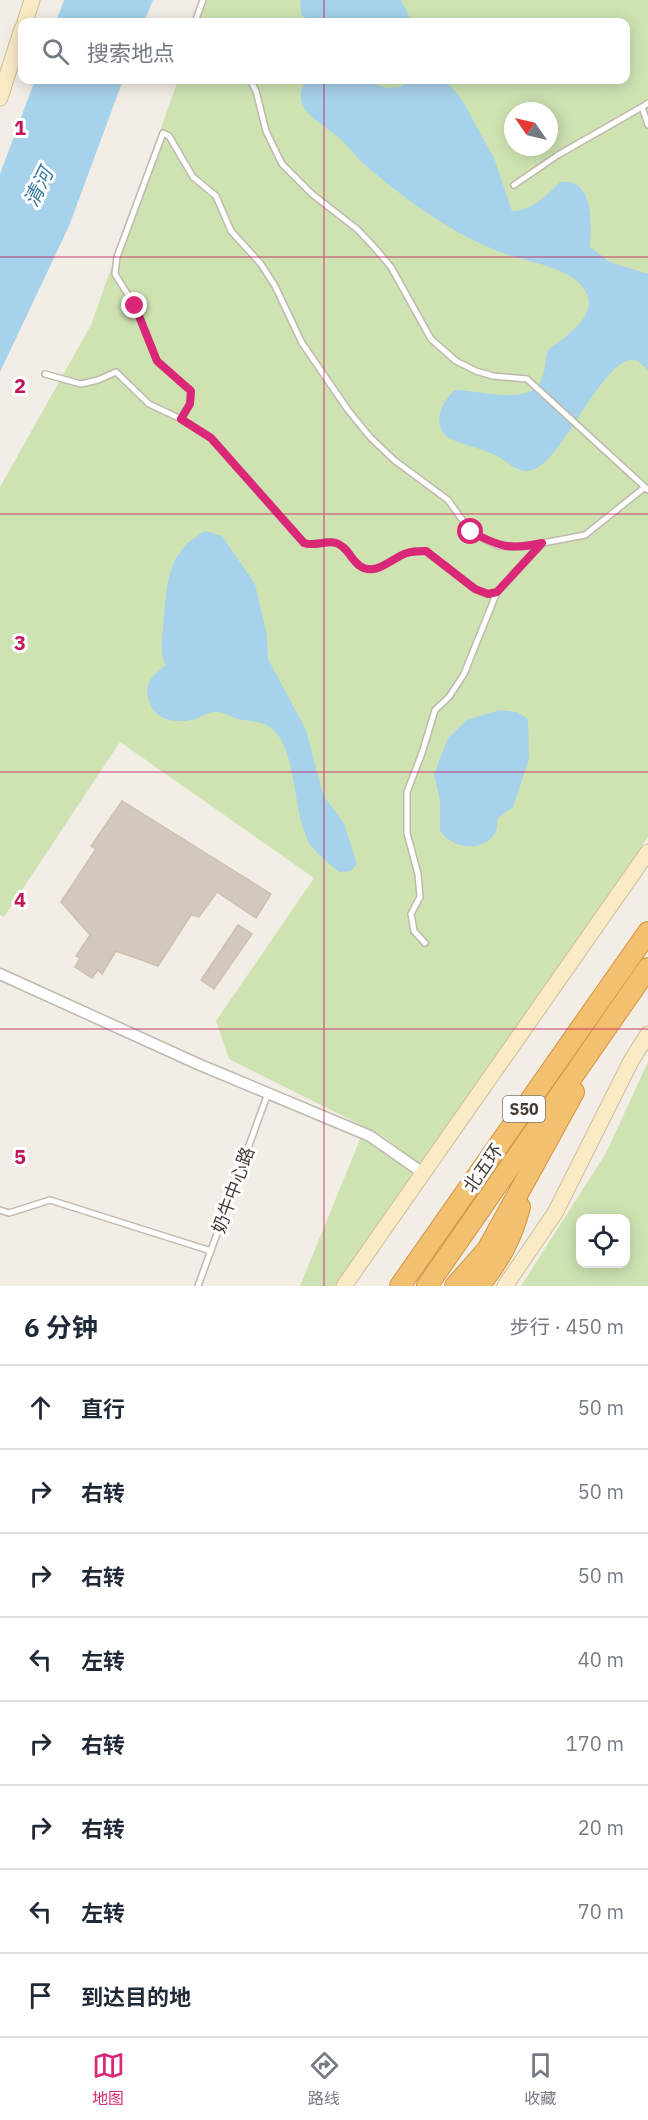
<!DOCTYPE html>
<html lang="zh">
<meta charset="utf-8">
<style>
body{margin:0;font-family:"IBM Plex Sans","Noto Sans SC",sans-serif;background:#f2f2f3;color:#1f2937}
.controls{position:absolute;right:18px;bottom:18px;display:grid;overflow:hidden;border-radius:12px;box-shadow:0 3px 15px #0003}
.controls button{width:54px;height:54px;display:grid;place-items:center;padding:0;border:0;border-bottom:2px solid #e0e1e3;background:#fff;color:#1f2937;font:30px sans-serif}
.compass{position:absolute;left:504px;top:102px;width:54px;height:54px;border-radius:50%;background:#fff;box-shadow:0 3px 15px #0003;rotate:304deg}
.stop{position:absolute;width:18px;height:18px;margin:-14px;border:4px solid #db2777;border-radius:50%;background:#fff}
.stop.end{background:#db2777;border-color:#fff;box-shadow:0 2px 6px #0008}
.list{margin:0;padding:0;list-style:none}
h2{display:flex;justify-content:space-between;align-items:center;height:78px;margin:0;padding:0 24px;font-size:26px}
h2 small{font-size:20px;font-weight:400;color:#747a83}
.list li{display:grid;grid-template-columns:39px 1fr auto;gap:18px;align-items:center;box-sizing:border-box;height:84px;padding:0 24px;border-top:2px solid #e0e1e3}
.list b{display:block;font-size:22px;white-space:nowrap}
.list em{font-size:20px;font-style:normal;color:#747a83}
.icon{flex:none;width:33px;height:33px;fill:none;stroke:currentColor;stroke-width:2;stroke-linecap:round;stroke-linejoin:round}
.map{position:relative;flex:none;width:648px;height:1286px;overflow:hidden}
.search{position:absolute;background:#fff;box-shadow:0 3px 15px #0003;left:18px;right:18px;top:18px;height:66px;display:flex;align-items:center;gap:15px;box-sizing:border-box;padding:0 21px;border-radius:12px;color:#747a83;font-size:22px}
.sheet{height:750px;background:#fff}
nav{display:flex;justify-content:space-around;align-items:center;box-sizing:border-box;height:84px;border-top:2px solid #e0e1e3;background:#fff;font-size:16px;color:#747a83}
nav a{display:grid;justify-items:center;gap:3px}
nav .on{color:#db2777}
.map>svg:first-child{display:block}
</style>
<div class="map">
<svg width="648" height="1286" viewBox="0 0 648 1286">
<rect width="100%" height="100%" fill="#f2eee6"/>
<g fill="#cfe3b2" fill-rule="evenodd">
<path d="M207 0H648V837L420 1165 381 1135 229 1059 216 1021 314 878 120 742 4 917 0 915V487L91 325 178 80H626V22H199ZM513 111H549V147H513Z"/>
<path d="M648 1062V1286H521L606 1153ZM580 1218H626V1264H580Z"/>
<path d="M361 1137 414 1172 416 1177 337 1286H300Z"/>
</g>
<g fill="#a6d2eb">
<path d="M64 0H153L144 22H56Z"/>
<path d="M300 0H401L412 22H308L301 14Z"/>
<path d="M35 80H123L69 226 0 372V174Z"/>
<path d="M306 80H363L386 88 401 87 408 80H445L461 98 494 158 512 211C532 211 547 195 560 182 595 177 591 225 590 247L610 262 648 274V370C645 368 641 363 637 361 606 348 564 462 532 470 519 474 509 463 499 457 482 448 464 446 447 437 432 422 441 404 454 390 475 389 532 408 542 378 546 369 545 359 548 350 563 339 597 317 587 294 576 268 527 262 503 253 452 234 406 200 365 165 355 157 349 146 339 138 320 121 288 109 306 80Z"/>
<path d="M206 531 222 536 255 584 267 635 268 659 306 730 321 787 325 798 344 823 357 864 351 871 339 872C330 864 319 856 312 847 291 819 299 747 270 727 260 720 246 722 235 718 229 716 224 712 218 712 210 711 204 716 196 719 176 724 154 721 148 698 144 682 154 674 166 665 159 653 162 643 163 629 167 591 164 551 206 531Z"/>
<path d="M500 710 517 712 528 719 529 759 513 807 498 818C496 824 498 828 495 833 483 853 452 849 440 831V801L434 774 448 738 467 720Z"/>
</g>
<g fill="#d2c9bc" stroke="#cdc0b0" stroke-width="1.5">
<path d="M122 801 271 894 256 918 217 892 199 917 191 915 158 966 116 951 102 974 98 970 92 978 75 967 80 958 76 956 90 935 61 902 96 849 91 846Z"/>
<path d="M238 925 252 934 214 989 201 980Z"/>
</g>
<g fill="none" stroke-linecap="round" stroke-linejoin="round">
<g stroke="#bfb8ac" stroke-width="8">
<g id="lane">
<path d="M195 22 203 0"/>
<path d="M250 80 256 91 266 131 282 164 312 194 357 229 375 248 391 267 431 339 456 361 476 371 493 376 527 379 648 490"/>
<path d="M648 103 642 107 648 125"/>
<path d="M514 185 558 155 642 107"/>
<path d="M45 374 81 384 98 380 116 372 149 404 181 419 190 403 191 391 157 361 135 306 115 274 117 257 163 133 169 136 193 177 216 196 231 231 261 264 275 286 302 343 348 410 370 437 394 460 448 500 471 532 498 546 522 547 585 535 644 488"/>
<path d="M181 419 211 438 304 543C315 547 325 540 336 543 347 546 351 560 360 566 376 577 393 557 407 553 413 551 420 551 426 551L475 589 488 594 497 592 541 545"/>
<path d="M425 943 414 931 411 914 420 897 418 874 407 833V792L422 753 435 710 449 697 464 674 497 592"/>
<path d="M0 1210 9 1213 50 1200 211 1251"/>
<path d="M198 1286 268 1093"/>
</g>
</g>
<g stroke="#bfb8ac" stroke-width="13">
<path id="street" d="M0 974 198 1064 370 1136 423 1173"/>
</g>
<g stroke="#cebe98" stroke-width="17">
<g id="secondary">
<path d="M25 22 32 0"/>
<path d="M0 98 22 29"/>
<path d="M344 1286 648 852"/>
<path d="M505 1286 555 1213 631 1061 648 1034"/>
</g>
</g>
<g stroke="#d29440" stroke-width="22">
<g id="highway">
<path d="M400 1286 648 932"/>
<path d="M427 1286 648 968"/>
<path d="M455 1286 487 1250 574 1092"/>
<path d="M479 1286C499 1261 512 1238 520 1207"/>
</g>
</g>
<use href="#lane" stroke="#fff" stroke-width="5"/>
<use href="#street" stroke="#fff" stroke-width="10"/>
<use href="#secondary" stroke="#faebc7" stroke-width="15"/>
<use href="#highway" stroke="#f3c070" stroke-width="20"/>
</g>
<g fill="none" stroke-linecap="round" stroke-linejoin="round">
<path stroke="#db2777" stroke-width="8" d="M135 306 157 361 191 391 190 404 181 419 211 438 304 543C315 547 325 540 336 543 347 546 351 560 360 566 376 577 393 557 407 553 413 551 420 551 426 551L475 589 488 594 497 592 542 543C509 550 501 547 471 532"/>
</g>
<path fill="none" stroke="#c2185b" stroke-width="1.5" stroke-opacity="0.55" d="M324 0V22M324 80V1286M0 257H648M0 514H648M0 772H648M0 1029H648"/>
<g text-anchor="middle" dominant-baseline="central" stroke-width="6" stroke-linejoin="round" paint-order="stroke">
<rect fill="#fff" stroke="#7c7872" stroke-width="1.5" x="503" y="1096" width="42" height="26" rx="4.5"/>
<g font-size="16" font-weight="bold" fill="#443e36">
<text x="524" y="1109">S50</text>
</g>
<g font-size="18" fill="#443e36" stroke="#fff">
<text transform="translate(483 1168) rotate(-55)">北五环</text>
<text transform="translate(233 1190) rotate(-70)">奶牛中心路</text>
</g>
<g font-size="20" font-style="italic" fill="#3579a0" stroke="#fff">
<text transform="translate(38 187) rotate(-64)">清河</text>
</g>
</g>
<g font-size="20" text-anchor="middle" font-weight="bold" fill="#c2185b" stroke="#fff" stroke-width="6" stroke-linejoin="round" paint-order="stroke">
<text x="20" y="135">1</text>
<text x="20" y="393">2</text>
<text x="20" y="650">3</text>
<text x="20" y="907">4</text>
<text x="20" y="1164">5</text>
</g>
</svg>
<div class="controls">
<button><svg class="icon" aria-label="locate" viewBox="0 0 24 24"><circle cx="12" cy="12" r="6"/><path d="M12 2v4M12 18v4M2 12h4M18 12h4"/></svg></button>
</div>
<svg class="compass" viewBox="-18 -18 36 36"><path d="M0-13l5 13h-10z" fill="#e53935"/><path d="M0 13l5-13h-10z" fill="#747a83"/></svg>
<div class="stop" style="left:471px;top:532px"></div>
<div class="stop end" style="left:135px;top:306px"></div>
<div class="search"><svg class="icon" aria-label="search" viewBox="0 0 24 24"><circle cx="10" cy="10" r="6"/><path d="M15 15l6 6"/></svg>搜索地点</div>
</div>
<section class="sheet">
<h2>6 分钟<small>步行 · 450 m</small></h2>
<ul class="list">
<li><svg class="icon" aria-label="ahead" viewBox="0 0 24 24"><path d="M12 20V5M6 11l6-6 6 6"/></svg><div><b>直行</b></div><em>50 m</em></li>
<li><svg class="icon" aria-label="right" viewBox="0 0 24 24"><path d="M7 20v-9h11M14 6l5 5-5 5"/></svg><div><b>右转</b></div><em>50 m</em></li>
<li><svg class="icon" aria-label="right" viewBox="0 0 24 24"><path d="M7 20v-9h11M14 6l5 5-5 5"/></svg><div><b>右转</b></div><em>50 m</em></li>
<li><svg class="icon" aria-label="left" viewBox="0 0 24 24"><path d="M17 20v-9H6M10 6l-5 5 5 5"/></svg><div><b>左转</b></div><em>40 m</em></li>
<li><svg class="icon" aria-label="right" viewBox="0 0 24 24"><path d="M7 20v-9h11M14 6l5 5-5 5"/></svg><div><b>右转</b></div><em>170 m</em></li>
<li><svg class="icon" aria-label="right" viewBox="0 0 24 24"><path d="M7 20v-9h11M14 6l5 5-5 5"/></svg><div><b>右转</b></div><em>20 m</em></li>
<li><svg class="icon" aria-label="left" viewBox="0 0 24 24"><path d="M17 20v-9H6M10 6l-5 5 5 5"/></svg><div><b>左转</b></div><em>70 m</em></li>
<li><svg class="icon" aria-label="arrive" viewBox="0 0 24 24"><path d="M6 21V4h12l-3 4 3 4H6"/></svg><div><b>到达目的地</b></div></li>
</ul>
</section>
<nav>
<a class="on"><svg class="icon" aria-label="map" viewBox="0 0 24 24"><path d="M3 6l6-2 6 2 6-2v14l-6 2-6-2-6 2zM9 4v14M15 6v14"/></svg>地图</a>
<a><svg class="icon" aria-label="directions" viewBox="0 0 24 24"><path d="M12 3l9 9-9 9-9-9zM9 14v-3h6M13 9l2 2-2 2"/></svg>路线</a>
<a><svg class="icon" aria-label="saved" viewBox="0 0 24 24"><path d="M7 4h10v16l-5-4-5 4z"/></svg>收藏</a>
</nav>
